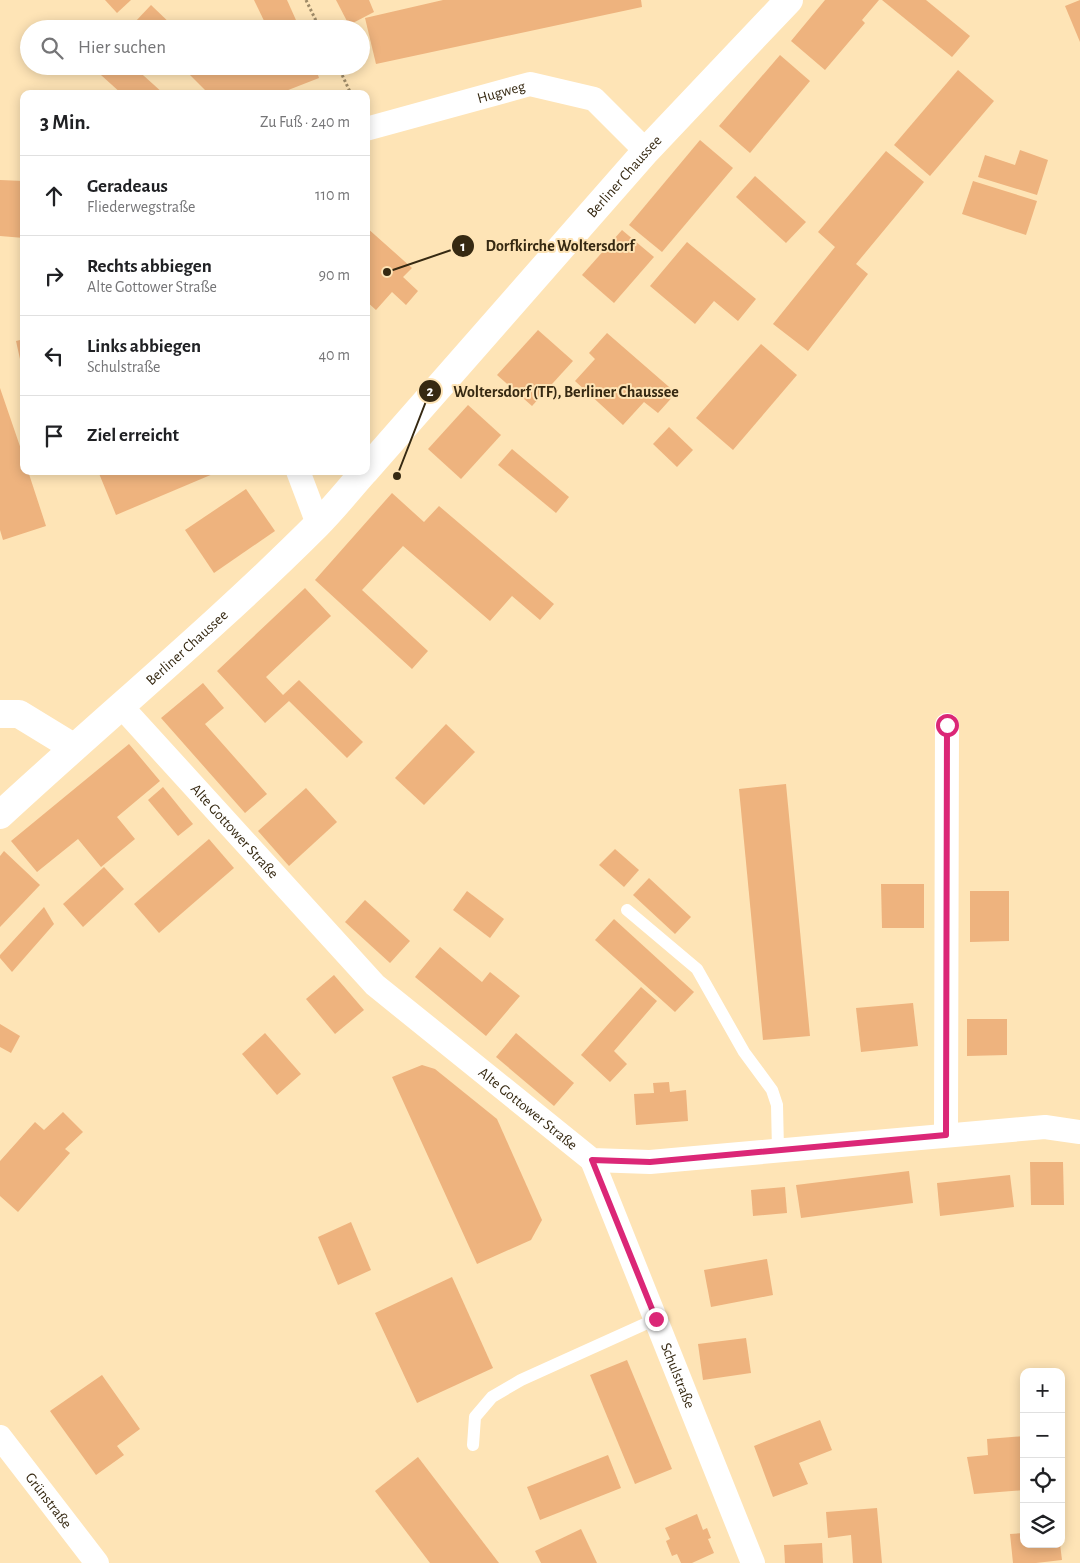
<!DOCTYPE html>
<html lang="de">
<meta charset="utf-8">
<style>
body{margin:0;font-family:"Alegreya Sans",sans-serif;background:#f2f2f2;color:#202124}
.controls{position:absolute;right:15px;bottom:15px;display:grid;overflow:hidden;border-radius:10px;box-shadow:0 2px 12px #0003}
.controls button{width:45px;height:45px;display:grid;place-items:center;padding:0;border:0;border-bottom:1px solid #e0e0e0;background:#fff;color:#202124;font:25px sans-serif}
.stop{position:absolute;width:15px;height:15px;margin:-11px;border:4px solid #db2777;border-radius:50%;background:#fff}
.stop.end{background:#db2777;border-color:#fff;box-shadow:0 1px 5px #0008}
.list{margin:0;padding:0;list-style:none}
h2{display:flex;justify-content:space-between;align-items:center;height:65px;margin:0;padding:0 20px;font-size:21px}
h2 small{font-size:16px;font-weight:400;color:#757577}
.list li{display:grid;grid-template-columns:32px 1fr auto;gap:15px;align-items:center;box-sizing:border-box;height:80px;padding:0 20px;border-top:1px solid #e0e0e0}
.list b{display:block;font-size:19px;white-space:nowrap}
.list p{margin:0;font-size:16px;white-space:nowrap;color:#757577}
.list em{font-size:16px;font-style:normal;color:#757577}
.icon{flex:none;width:28px;height:28px;fill:none;stroke:currentColor;stroke-width:2;stroke-linecap:round;stroke-linejoin:round}
.map{position:relative;flex:none;width:1080px;height:1563px;overflow:hidden}
.search{position:absolute;background:#fff;box-shadow:0 2px 12px #0003;left:20px;top:20px;width:350px;height:55px;display:flex;align-items:center;gap:12px;box-sizing:border-box;padding:0 18px;border-radius:28px;color:#757577;font-size:19px}
.panel{position:absolute;background:#fff;box-shadow:0 2px 12px #0003;left:20px;top:90px;width:350px;height:385px;border-radius:10px}
.map>svg:first-child{display:block}
</style>
<div class="map">
<svg width="1080" height="1563" viewBox="0 0 1080 1563">
<rect width="100%" height="100%" fill="#fee4b6"/>
<g fill="#eeb37e">
<path d="M105 0H131L117 13Z"/>
<path d="M254 0H287L300 29H268Z"/>
<path d="M336 0H369L374 12 349 25Z"/>
<path d="M443 0H641L642 7 376 64 365 18Z"/>
<path d="M825 0H879L862 20 865 23 825 70 791 41Z"/>
<path d="M882 0H926L970 36 952 57Z"/>
<path d="M1080 0V42L1065 6Z"/>
<path d="M151 5 176 29H142L135 22Z"/>
<path d="M780 55 810 81 750 153 719 126Z"/>
<path d="M91 66H133L164 94H122Z"/>
<path d="M181 66H215L224 75 231 66H315L319 78 278 94H209Z"/>
<path d="M958 70 994 101 930 176 894 145Z"/>
<path d="M700 140 733 168 662 252 629 225Z"/>
<path d="M1020 150 1048 160 1037 195 978 177 985 155 1015 165Z"/>
<path d="M886 151 924 182 856 264 868 274 808 351 773 324 835 247 818 232Z"/>
<path d="M755 176 806 222 786 243 736 197Z"/>
<path d="M0 180 24 181V238L0 236Z"/>
<path d="M973 181 1037 201 1026 235 962 214Z"/>
<path d="M366 227 412 268 403 277 418 291 406 305 392 292 376 310 366 301Z"/>
<path d="M622 230 654 257 614 303 582 275Z"/>
<path d="M687 242 756 299 738 321 714 301 695 324 650 286Z"/>
<path d="M538 330 573 361 532 406 497 375Z"/>
<path d="M607 333 676 393 658 413 644 402 623 425 575 381 595 359 589 353Z"/>
<path d="M24 339V367L22 368 16 341Z"/>
<path d="M761 344 797 375 733 450 696 418Z"/>
<path d="M0 388 24 458V471H28L46 526 3 540 0 530Z"/>
<path d="M468 405 501 435 461 479 428 449Z"/>
<path d="M669 427 693 450 677 467 653 444Z"/>
<path d="M512 449 569 497 556 513 498 465Z"/>
<path d="M98 471H220L116 515Z"/>
<path d="M246 489 275 531 214 573 185 530Z"/>
<path d="M392 493 424 522 439 506 554 604 540 620 512 596 490 621 403 546 362 590 428 651 412 669 315 580Z"/>
<path d="M305 588 331 616 266 677 283 695 299 680 363 742 347 758 289 701 265 723 217 671Z"/>
<path d="M203 683 224 708 205 724 267 794 245 813 161 718Z"/>
<path d="M446 724 475 752 424 805 395 778Z"/>
<path d="M129 744 160 781 117 817 135 839 101 867 78 839 37 872 11 841Z"/>
<path d="M786 784 810 1036 763 1040 739 789Z"/>
<path d="M163 787 193 824 178 836 148 800Z"/>
<path d="M306 788 337 822 289 866 258 831Z"/>
<path d="M209 839 234 868 159 933 134 904Z"/>
<path d="M615 849 639 870 624 887 599 865Z"/>
<path d="M4 851 40 885 0 927V856Z"/>
<path d="M104 867 124 889 83 927 63 904Z"/>
<path d="M649 878 691 917 675 934 633 895Z"/>
<path d="M881 884H924V928H882Z"/>
<path d="M467 891 504 919 490 938 453 910Z"/>
<path d="M970 891H1009V941L970 942Z"/>
<path d="M365 900 410 941 390 963 345 922Z"/>
<path d="M44 907 54 924 12 972 0 958V955Z"/>
<path d="M614 919 694 992 675 1012 595 940Z"/>
<path d="M440 947 482 982 490 972 520 996 486 1036 415 977Z"/>
<path d="M334 975 364 1010 335 1034 306 999Z"/>
<path d="M641 987 657 1001 614 1051 627 1064 610 1082 581 1055Z"/>
<path d="M913 1003 918 1046 861 1052 856 1008Z"/>
<path d="M967 1019H1007V1055L967 1056Z"/>
<path d="M0 1024 20 1036 11 1053 0 1047Z"/>
<path d="M265 1033 301 1074 277 1095 242 1054Z"/>
<path d="M516 1033 574 1083 554 1106 496 1057Z"/>
<path d="M422 1065 435 1069 497 1119 542 1220 531 1240 477 1264 392 1077Z"/>
<path d="M669 1082 670 1092 686 1090 688 1121 636 1125 634 1094 654 1093 653 1083Z"/>
<path d="M63 1112 83 1132 65 1149 70 1153 18 1212 0 1196V1161L35 1122 44 1130Z"/>
<path d="M1030 1162H1063L1064 1205H1031Z"/>
<path d="M909 1171 913 1203 801 1218 796 1185Z"/>
<path d="M1010 1175 1014 1207 940 1216 937 1183Z"/>
<path d="M785 1187 787 1213 753 1216 751 1190Z"/>
<path d="M351 1222 371 1270 338 1285 318 1237Z"/>
<path d="M767 1259 773 1295 711 1307 704 1270Z"/>
<path d="M452 1277 493 1368 417 1403 375 1313Z"/>
<path d="M746 1338 751 1373 703 1380 698 1344Z"/>
<path d="M627 1360 672 1469 635 1484 590 1375Z"/>
<path d="M102 1375 140 1429 117 1446 124 1455 96 1475 50 1411Z"/>
<path d="M820 1420 832 1450 799 1463 808 1484 773 1497 754 1446Z"/>
<path d="M1024 1436V1490L974 1494 967 1457 988 1455 987 1439Z"/>
<path d="M608 1455 621 1488 540 1520 527 1487Z"/>
<path d="M418 1457 499 1563H430L375 1491Z"/>
<path d="M877 1508 882 1563H853L851 1535 828 1538 826 1512Z"/>
<path d="M697 1514 703 1530 707 1528 711 1538 708 1539 714 1553 692 1563H681L677 1554 672 1556 666 1541 670 1539 665 1528Z"/>
<path d="M581 1529 597 1563H541L535 1551Z"/>
<path d="M1024 1533V1544H1060L1062 1560 1036 1563H1013L1010 1534Z"/>
<path d="M822 1543 823 1563H785L784 1545Z"/>
</g>
<g fill="none" stroke-linecap="round" stroke-linejoin="round">
<g stroke="#9e8a67" stroke-width="3" stroke-dasharray="2.5 2.5" stroke-linecap="butt">
<path d="M306 0 320 29"/>
<path d="M338 66 351 94"/>
</g>
<g stroke="#fff" stroke-width="12">
<path d="M627 910 697 969 744 1052 772 1090 777 1105 778 1150"/>
<path d="M473 1445 475 1417 492 1397 521 1380 656 1319"/>
</g>
<g stroke="#fff" stroke-width="24">
<path id="s1" d="M366 129 530 84 594 99 646 151"/>
<path d="M298 471 318 524"/>
<path id="s2" d="M121 706 375 985 592 1160 650 1162 1045 1127 1080 1132"/>
<path d="M946 1135 947 725"/>
<path id="s3" d="M592 1160 753 1563"/>
<path id="s4" d="M0 1437 97 1563"/>
</g>
<g stroke="#fff" stroke-width="28">
<path id="s5" d="M366 470 646 151 789 0"/>
<path d="M0 714H19L73 747"/>
<path id="s6" d="M0 815C105 718 216 626 317 525 334 508 349 489 365 471"/>
</g>
</g>
<g fill="none" stroke-linecap="round" stroke-linejoin="round">
<path stroke="#db2777" stroke-width="6" d="M656 1319 592 1160 650 1162 946 1135 947 725"/>
</g>
<g text-anchor="middle" dominant-baseline="central" stroke-width="4" stroke-linejoin="round" paint-order="stroke">
<g font-size="15" fill="#362912" stroke="#fee4b6">
<text stroke="none"><textPath href="#s1" startOffset="140">Hugweg</textPath></text>
<text stroke="none"><textPath href="#s5" startOffset="391">Berliner Chaussee</textPath></text>
<text stroke="none"><textPath href="#s6" startOffset="251">Berliner Chaussee</textPath></text>
<text stroke="none"><textPath href="#s2" startOffset="169">Alte Gottower Straße</textPath></text>
<text stroke="none"><textPath href="#s2" startOffset="574">Alte Gottower Straße</textPath></text>
<text stroke="none"><textPath href="#s3" startOffset="232">Schulstraße</textPath></text>
<text stroke="none"><textPath href="#s4" startOffset="80">Grünstraße</textPath></text>
</g>
</g>
<path fill="none" stroke="#362912" stroke-width="2" d="M387 272L463 246M397 476L430 391"/>
<g fill="#362912" stroke="#fee4b6" stroke-width="2">
<circle cx="387" cy="272" r="5"/>
<circle cx="397" cy="476" r="5"/>
<circle cx="463" cy="246" r="12"/>
<circle cx="430" cy="391" r="12"/>
</g>
<g font-size="15" text-anchor="middle" font-weight="bold" fill="#fff">
<text x="463" y="251">1</text>
<text x="430" y="396">2</text>
</g>
<g font-size="16" text-anchor="middle" font-weight="bold" fill="#362912" stroke="#fee4b6" stroke-width="4" stroke-linejoin="round" paint-order="stroke">
<text x="560" y="251">Dorfkirche Woltersdorf</text>
<text x="566" y="397">Woltersdorf (TF), Berliner Chaussee</text>
</g>
</svg>
<div class="controls">
<button>+</button>
<button>−</button>
<button><svg class="icon" aria-label="locate" viewBox="0 0 24 24"><circle cx="12" cy="12" r="6"/><path d="M12 2v4M12 18v4M2 12h4M18 12h4"/></svg></button>
<button><svg class="icon" aria-label="layers" viewBox="0 0 24 24"><path d="M12 4l9 5-9 5-9-5zM3 14l9 5 9-5"/></svg></button>
</div>
<div class="stop" style="left:947px;top:725px"></div>
<div class="stop end" style="left:656px;top:1319px"></div>
<div class="search"><svg class="icon" aria-label="search" viewBox="0 0 24 24"><circle cx="10" cy="10" r="6"/><path d="M15 15l6 6"/></svg>Hier suchen</div>
<section class="panel">
<h2>3 Min.<small>Zu Fuß · 240 m</small></h2>
<ul class="list">
<li><svg class="icon" aria-label="ahead" viewBox="0 0 24 24"><path d="M12 20V5M6 11l6-6 6 6"/></svg><div><b>Geradeaus</b><p>Fliederwegstraße</p></div><em>110 m</em></li>
<li><svg class="icon" aria-label="right" viewBox="0 0 24 24"><path d="M7 20v-9h11M14 6l5 5-5 5"/></svg><div><b>Rechts abbiegen</b><p>Alte Gottower Straße</p></div><em>90 m</em></li>
<li><svg class="icon" aria-label="left" viewBox="0 0 24 24"><path d="M17 20v-9H6M10 6l-5 5 5 5"/></svg><div><b>Links abbiegen</b><p>Schulstraße</p></div><em>40 m</em></li>
<li><svg class="icon" aria-label="arrive" viewBox="0 0 24 24"><path d="M6 21V4h12l-3 4 3 4H6"/></svg><div><b>Ziel erreicht</b></div></li>
</ul>
</section>
</div>
